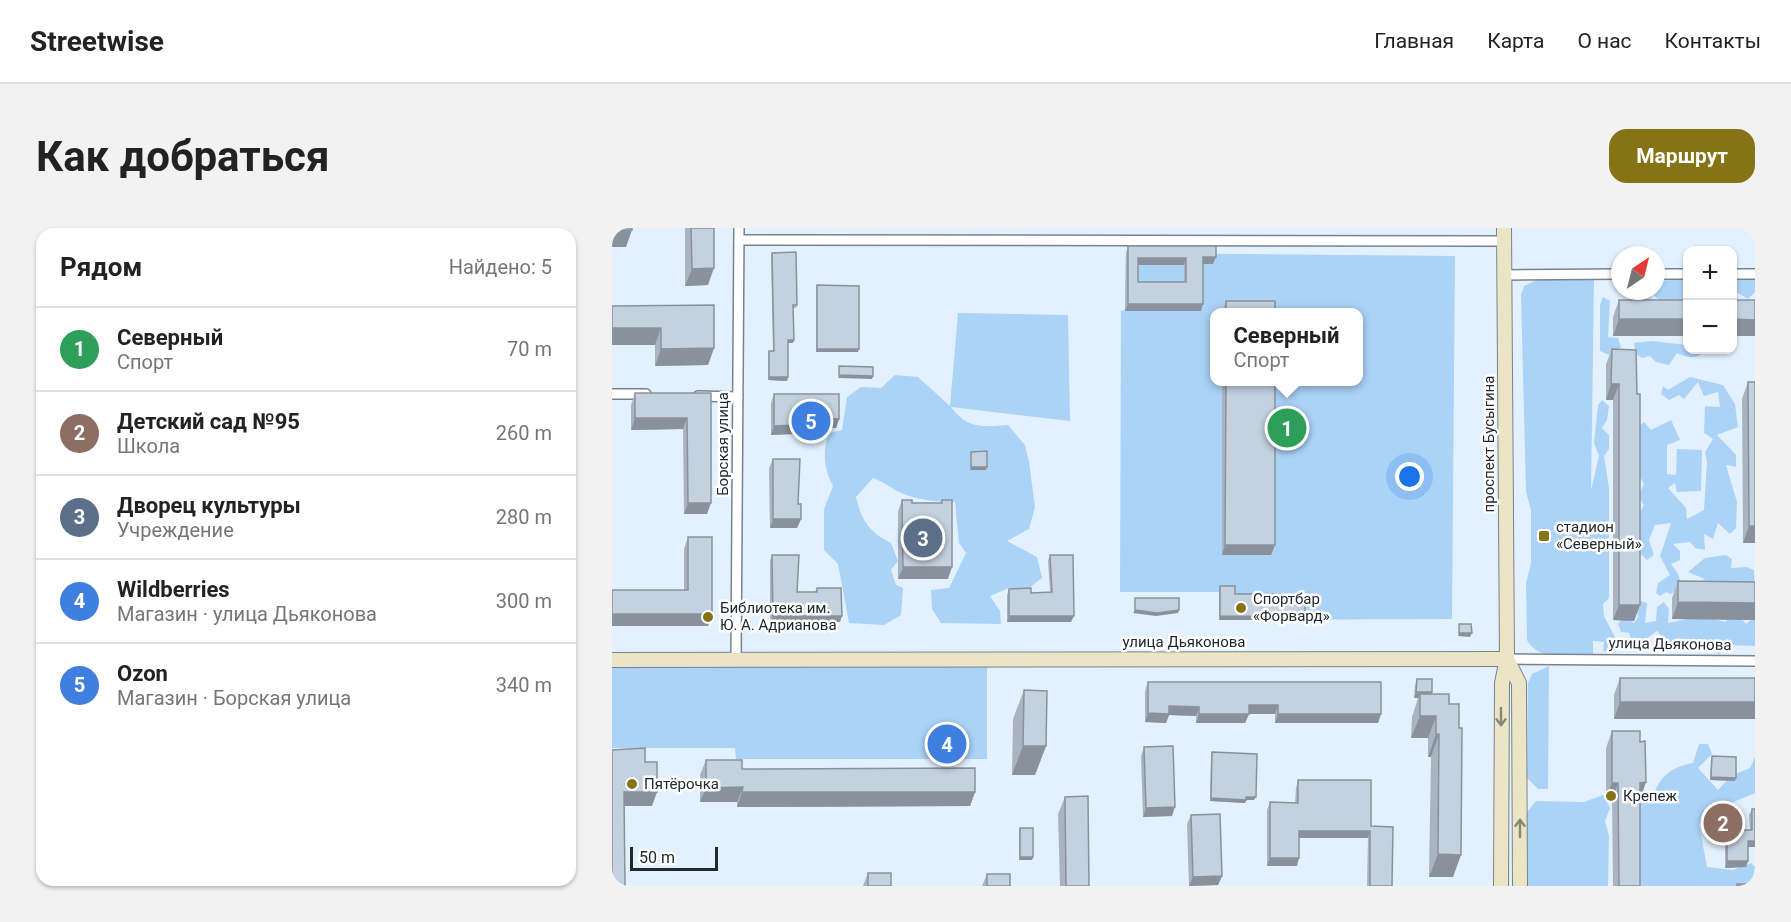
<!DOCTYPE html>
<html lang="ru">
<meta charset="utf-8">
<style>
body{margin:0;font-family:Roboto,sans-serif;background:#f2f2f2;color:#222}
.controls{position:absolute;right:18px;top:18px;display:grid;overflow:hidden;border-radius:12px;box-shadow:0 2px 4px #0004}
.controls button{width:54px;height:54px;display:grid;place-items:center;padding:0;border:0;border-bottom:2px solid #e0e0e0;background:#fff;color:#222;font:30px sans-serif}
.compass{position:absolute;left:999px;top:18px;width:54px;height:54px;border-radius:50%;background:#fff;box-shadow:0 2px 4px #0004;rotate:35deg}
.scale{position:absolute;left:18px;bottom:15px;width:88px;box-sizing:border-box;padding-left:6px;border:3px solid #23282d;border-top:0;font-size:16px;line-height:21px;white-space:nowrap;color:#23282d;-webkit-text-stroke:4px #fff;paint-order:stroke}
.you{position:absolute;left:798px;top:249px;width:21px;height:21px;margin:-15px;border:4px solid #fff;border-radius:50%;background:#1a73e8;box-shadow:0 0 0 9px #1a73e833}
.badge{display:grid;place-items:center;width:39px;height:39px;border-radius:50%;background:#867315;color:#fff;font-size:20px;font-weight:700}
.pin{position:absolute;translate:-50% -50%;border:3px solid #fff;box-shadow:0 2px 6px #0006}
.popup{position:absolute;left:598px;top:80px;width:153px;height:78px;box-sizing:border-box;display:grid;place-content:center;border-radius:12px;background:#fff;filter:drop-shadow(0 2px 4px #0005);font-size:20px;white-space:nowrap;color:#767676}
.popup b{font-size:22px;color:#222}
.popup::after{content:'';position:absolute;left:50%;top:100%;margin-left:-12px;border:12px solid transparent;border-top-color:#fff}
.list{margin:0;padding:0;list-style:none}
h2{display:flex;justify-content:space-between;align-items:center;height:78px;margin:0;padding:0 24px;font-size:26px}
h2 small{font-size:20px;font-weight:400;color:#767676}
.list li{display:grid;grid-template-columns:39px 1fr auto;gap:18px;align-items:center;box-sizing:border-box;height:84px;padding:0 24px;border-top:2px solid #e0e0e0}
.list b{display:block;font-size:22px;white-space:nowrap}
.list p{margin:0;font-size:20px;white-space:nowrap;color:#767676}
.list em{font-size:20px;font-style:normal;color:#767676}
.map{position:relative;flex:none;width:1143px;height:658px;overflow:hidden;border-radius:18px}
header{display:flex;align-items:center;gap:36px;box-sizing:border-box;height:84px;padding:0 30px;background:#fff;border-bottom:2px solid #e0e0e0}
header strong{font-size:28px}
nav{display:flex;gap:33px;margin-inline-start:auto;font-size:21px}
.intro{display:flex;align-items:center;justify-content:space-between;box-sizing:border-box;height:144px;padding:0 36px}
h1{margin:0;font-size:42px}
.button{padding:15px 27px;border-radius:18px;background:#867315;color:#fff;font-size:21px;font-weight:700}
main{display:flex;gap:36px;padding:0 36px}
aside{flex:1;background:#fff;border-radius:18px;box-shadow:0 2px 4px #0004}
.map>svg:first-child{display:block}
</style>
<header>
<strong>Streetwise</strong>
<nav><a>Главная</a><a>Карта</a><a>О нас</a><a>Контакты</a></nav>
</header>
<div class="intro"><h1>Как добраться</h1><a class="button">Маршрут</a></div>
<main>
<aside>
<h2>Рядом<small>Найдено: 5</small></h2>
<ul class="list">
<li><span class="badge" style="background:#2e9e5b">1</span><div><b>Северный</b><p>Спорт</p></div><em>70 m</em></li>
<li><span class="badge" style="background:#8d6e63">2</span><div><b>Детский сад №95</b><p>Школа</p></div><em>260 m</em></li>
<li><span class="badge" style="background:#5c6f8a">3</span><div><b>Дворец культуры</b><p>Учреждение</p></div><em>280 m</em></li>
<li><span class="badge" style="background:#3f7fe0">4</span><div><b>Wildberries</b><p>Магазин · улица Дьяконова</p></div><em>300 m</em></li>
<li><span class="badge" style="background:#3f7fe0">5</span><div><b>Ozon</b><p>Магазин · Борская улица</p></div><em>340 m</em></li>
</ul>
</aside>
<div class="map">
<svg width="1143" height="658" viewBox="0 0 1143 658">
<rect width="100%" height="100%" fill="#e3f1fe"/>
<g fill="#abd3f8" fill-rule="evenodd">
<path d="M514 25 843 28 840 391 607 392V364H508L509 83 513 82ZM603 85H747V154H603Z"/>
<path d="M1139 47H1143V64L1136 71 1126 65 1121 70V54Z"/>
<path d="M1075 51V75H1049L1042 67 1034 74 1023 76 1020 63H1044V53Z"/>
<path d="M925 52H982L979 262 987 228 982 215 986 177 990 172 997 178 995 192 990 200 997 207V221L992 228 997 260V370L991 376 992 388 1005 413 1002 425 991 423 992 414 981 413V428C959 427 927 434 915 412L914 355 919 336V282L914 264 909 67 912 58Z"/>
<path d="M991 69 998 73 996 109 1006 110 1009 119 999 128 988 123V77Z"/>
<path d="M346 85 456 87 458 193 339 179C356 201 369 199 396 197L413 217 417 234 423 279 417 301 395 313 425 329 430 350 417 360H397L378 368 388 383 389 396 329 395 320 381 319 362 337 360 354 325 347 315 343 274C325 274 304 272 287 264 278 259 271 254 261 250L244 269C250 293 257 304 279 315L286 333 279 342 284 357 291 360 289 387 272 397 237 395 226 336 212 322V281L221 258C212 242 210 222 217 205L230 202 235 169 249 159 269 160 283 147 306 149 338 178Z"/>
<path d="M1039 113 1075 117 1076 122H1094C1085 132 1076 130 1065 125L1057 137 1044 134 1038 128 1030 130 1024 126 1022 115Z"/>
<path d="M1078 149 1111 157 1123 176 1126 199 1105 207 1124 227V239L1114 237 1125 274 1124 300 1118 306 1106 295 1101 311 1092 306 1093 322 1083 320 1078 314 1061 316 1068 323V332L1059 336 1066 346 1070 358 1059 366 1054 364 1048 368 1044 365 1046 355 1058 347 1048 328 1059 295 1043 297 1037 312 1042 327 1035 332 1028 325 1027 286 1032 277 1026 269 1032 256 1025 244 1027 198 1032 194 1039 202 1059 192 1068 212 1055 217V246L1064 247 1065 221 1090 222 1089 263 1065 264 1063 255 1056 260 1074 280 1075 291 1092 282 1095 234 1093 224 1101 211 1092 205 1093 178 1108 179 1106 164 1092 168 1086 154 1072 171 1067 167 1057 172 1049 166 1051 158 1056 162Z"/>
<path d="M1114 327 1120 331 1119 340 1134 339 1142 342 1143 366 1087 356 1093 351 1076 344 1093 330Z"/>
<path d="M1029 373 1035 375 1033 395 1044 393 1045 379 1052 374 1057 381 1056 395 1090 388 1113 394 1119 389 1129 390 1134 396 1143 389V418L1114 417 1108 426 1080 418 1055 416 1045 403 1031 413 1020 414 1017 405 1009 404 1006 396 1012 389 1022 395 1026 389 1025 376Z"/>
<path d="M375 438V531H124L123 520H0V439Z"/>
<path d="M937 438 936 561H926L915 550 916 455 920 446Z"/>
<path d="M1087 516H1096L1100 526 1086 540 1106 562 1119 548 1138 540 1143 529V565L1119 575 1113 588 1087 596 1095 639 1121 642 1139 635 1143 639 1140 654 1133 658H1025V577L1039 572C1048 549 1056 540 1081 535Z"/>
<path d="M991 567 998 580 993 593 997 608 996 658H915V584L924 573 972 574Z"/>
</g>
<g fill="none" stroke-linecap="round" stroke-linejoin="round">
<g stroke="#778490" stroke-width="12">
<g id="minor">
<path d="M127 12 892 13"/>
<path d="M1044 46H1076"/>
<path d="M1120 46H1143"/>
<path d="M892 47 1008 46"/>
<path d="M0 166H34"/>
<path d="M86 168 126 169"/>
<path d="M895 431 1143 433"/>
<path d="M124 432 127 0"/>
</g>
</g>
<g stroke="#778490" stroke-width="16">
<g id="secondary">
<path d="M895 431 907 455 908 658"/>
<path d="M0 432 895 431"/>
<path d="M889 658 890 455 895 431 892 0"/>
</g>
</g>
<use href="#minor" stroke="#fff" stroke-width="9"/>
<use href="#secondary" stroke="#ebe5c5" stroke-width="14"/>
</g>
<g fill="#a9b4c0" fill-rule="evenodd">
<path d="M73 0H102L96 57 73 58Z"/>
<path d="M516 18 604 29 601 36H591L589 83H513L514 25ZM526 37H572V54H526Z"/>
<path d="M160 25 185 77 184 80H181V115H176V149L175 153 156 152V126L157 123H161L159 28Z"/>
<path d="M205 57 246 124H204V61Z"/>
<path d="M1007 72H1076L1001 108V89Z"/>
<path d="M614 73 663 84H610Z"/>
<path d="M0 78 102 120 96 137 43 138V117H0Z"/>
<path d="M1000 121 1024 122 1028 377 1022 393 1001 392V172H994V136Z"/>
<path d="M610 153H663V317L659 327H610Z"/>
<path d="M1136 154 1143 315H1131L1130 171Z"/>
<path d="M23 165H99L95 286H72L71 201 19 202V177Z"/>
<path d="M162 166 227 191 224 200 185 198 182 206 159 207V175Z"/>
<path d="M161 231 189 291 185 300H158L157 240Z"/>
<path d="M290 272 300 275H328L330 272 336 351H286V284Z"/>
<path d="M76 309 100 386 96 398H0V362H72V321Z"/>
<path d="M160 327 185 364H203L205 360 228 394H158V333Z"/>
<path d="M438 327 459 394H395V367L397 361 419 365 438 364 436 333Z"/>
<path d="M1066 353 1143 354V392L1060 391V370Z"/>
<path d="M608 358 623 366 664 377 693 389 692 392H607V361Z"/>
<path d="M1008 450H1143L1002 491V467Z"/>
<path d="M805 451 820 464 819 466H837L841 649H817L819 529H816V510H799L800 489 806 470H802L803 457Z"/>
<path d="M536 454 769 486 766 495H663V486H637L633 495H584V488L557 487 554 495 533 494V463Z"/>
<path d="M412 462 434 518 423 547H400L401 491Z"/>
<path d="M1000 503 1028 514 1034 554 1028 571V658H1001L1000 571H994V520Z"/>
<path d="M532 519 560 588 531 589 529 528Z"/>
<path d="M600 524 642 572H634L633 575 598 573 599 528Z"/>
<path d="M1100 528 1123 553 1098 552 1099 531Z"/>
<path d="M94 532 130 541 363 564 358 578 125 579V574H88V547Z"/>
<path d="M686 552 759 598 780 658H755L756 610H687L685 638H655V582L658 574 683 575 684 560Z"/>
<path d="M453 569 477 658H448L446 586Z"/>
<path d="M1140 581 1143 619H1136V633L1134 639 1113 640V608L1115 602H1138L1137 587Z"/>
<path d="M579 587 610 648 606 657 577 658 575 596Z"/>
<path d="M408 600 421 629 420 632H407V603Z"/>
<path d="M256 645 279 658H251Z"/>
<path d="M375 646 398 658H370Z"/>
</g>
<g fill="#89929c">
<path d="M0 2H20L14 19H0Z"/>
<path d="M591 29H604L601 36H589Z"/>
<path d="M526 30H574L572 37H524Z"/>
<path d="M102 40 96 57 73 58 80 41Z"/>
<path d="M516 76H591L589 83H513Z"/>
<path d="M1007 91H1076V108H1001Z"/>
<path d="M1120 91 1143 92V108H1120Z"/>
<path d="M0 100H49L43 117H0Z"/>
<path d="M176 112H182L181 115H174Z"/>
<path d="M102 120 96 137 43 138 49 121Z"/>
<path d="M205 121H247L246 124H204Z"/>
<path d="M227 147 261 148 260 151 226 150Z"/>
<path d="M157 149H176L175 153 156 152Z"/>
<path d="M999 156H1007L1001 172H994Z"/>
<path d="M185 189 227 191 224 200 185 198 182 206 159 207 162 198Z"/>
<path d="M23 190H75L71 201 19 202Z"/>
<path d="M359 239H375L374 242H358Z"/>
<path d="M76 275H99L95 286H72Z"/>
<path d="M161 291H189L185 300H158Z"/>
<path d="M1137 298H1143V315H1131Z"/>
<path d="M613 317H663L659 327H610Z"/>
<path d="M291 339H340L336 351H286Z"/>
<path d="M1066 374 1143 375V392L1060 391Z"/>
<path d="M1007 377H1028L1022 393 1001 392Z"/>
<path d="M523 382H567L566 385 544 388 521 385Z"/>
<path d="M0 386H100L96 398H0Z"/>
<path d="M161 388H230L228 394H158Z"/>
<path d="M397 388H462L459 394H395Z"/>
<path d="M608 388 693 389 692 392H607Z"/>
<path d="M847 405H860L858 409 846 408Z"/>
<path d="M804 464H820L818 471 808 466 806 470H802Z"/>
<path d="M1008 474H1143V491H1002Z"/>
<path d="M637 477H666L663 486H634Z"/>
<path d="M557 478 587 479 584 488 557 487 554 495 533 494 536 485Z"/>
<path d="M587 486H637L633 495H584Z"/>
<path d="M666 486H769L766 495H663Z"/>
<path d="M808 488H824L816 510H799Z"/>
<path d="M824 506H827L819 529H816Z"/>
<path d="M331 518 344 519 343 522 330 521Z"/>
<path d="M411 518H434L423 547H400Z"/>
<path d="M1099 549 1124 550 1123 553 1098 552Z"/>
<path d="M1034 554 1028 571V555Z"/>
<path d="M1000 555H1006L1000 571H994Z"/>
<path d="M131 559 125 574H88L94 560Z"/>
<path d="M12 564H45L40 578H7Z"/>
<path d="M130 564H363L358 578 125 579Z"/>
<path d="M634 569H644L642 572H634L633 575 598 573 599 570Z"/>
<path d="M563 579 560 588 531 589 534 580Z"/>
<path d="M687 603H758L756 610H685Z"/>
<path d="M1136 613H1143V619H1133Z"/>
<path d="M826 626 849 627 841 649H817Z"/>
<path d="M408 629H421L420 632H407Z"/>
<path d="M658 630H687L685 638H655Z"/>
<path d="M1115 633H1136L1134 639 1113 640Z"/>
<path d="M610 648 606 657 577 658 581 649Z"/>
</g>
<g fill="#c4d1df" stroke="#89929c" stroke-width="1.5" fill-rule="evenodd">
<rect x="0" y="0" width="20" height="2"/>
<path d="M79 0H102V40L80 41Z"/>
<path d="M516 18H604V29H591V76H516ZM526 30H574V54H526Z"/>
<path d="M184 24 185 77H181L182 112H176V149H157V123H162L160 25Z"/>
<path d="M205 57 247 58V121H205Z"/>
<rect x="1007" y="72" width="69" height="19"/>
<path d="M1120 72H1143V92L1120 91Z"/>
<rect x="614" y="73" width="49" height="11"/>
<path d="M102 77V120L49 121V100H0V78Z"/>
<path d="M1000 121 1024 122 1025 166H1028V377H1007V156H999Z"/>
<path d="M227 138 261 139V148L227 147Z"/>
<path d="M614 153H663V317H613Z"/>
<path d="M1136 154H1143V298H1137Z"/>
<path d="M23 165H99V275H76L75 190H23Z"/>
<path d="M162 166H227V191L185 189V197L162 198Z"/>
<path d="M375 223V239H359V224Z"/>
<path d="M161 231H188L186 276H189V291H161Z"/>
<path d="M290 272H300V275H330V272H340V339H291Z"/>
<path d="M76 309H100V386H0V362H76Z"/>
<path d="M160 327H187L185 364H205V360H229L230 388H161Z"/>
<path d="M438 327H461L462 388H397V361L419 360V365L440 364Z"/>
<path d="M1066 353 1143 354V375L1066 374Z"/>
<path d="M608 358H623V366H664V377H693V389L608 388Z"/>
<path d="M523 370H567V382L545 385 523 382Z"/>
<path d="M847 396H859L860 405H847Z"/>
<rect x="1008" y="450" width="135" height="24"/>
<path d="M805 451H820V464H804Z"/>
<path d="M536 454H769V486H666V477H637V486H587V479L557 478V486L536 485Z"/>
<path d="M412 462 435 463 434 518H411Z"/>
<path d="M808 466H837V476H847V500H850L849 627 826 626 827 506H824V488H808Z"/>
<path d="M1000 503H1028V514L1033 513 1034 554 1028 555V658H1007L1006 555H1000Z"/>
<path d="M331 509 344 510V519L331 518Z"/>
<path d="M561 518 563 579 534 580 532 519Z"/>
<path d="M33 520V534H45V564H12L13 658H0V522Z"/>
<path d="M600 524 645 526 644 569H634V572L599 570Z"/>
<path d="M1100 528 1124 529V550L1099 549Z"/>
<path d="M94 532H130V541L363 540V564H130L131 559 94 560Z"/>
<path d="M686 552H759V598L781 599 780 658H758V603H687V630H658V574L686 575Z"/>
<path d="M476 568 477 658H454L453 569Z"/>
<path d="M1140 581H1143V613H1136V633H1115V602H1140Z"/>
<path d="M608 586 610 648 581 649 579 587Z"/>
<rect x="408" y="600" width="13" height="29"/>
<rect x="256" y="645" width="23" height="13"/>
<rect x="375" y="646" width="23" height="12"/>
<rect x="1125" y="656" width="14" height="2"/>
</g>
<defs><path id="oneway-shaft" d="M-6 0H5M1.5-3L5.5 0L1.5 3" fill="none" stroke-width="1.6" stroke-linecap="round" stroke-linejoin="round" transform="scale(1.5)"/></defs>
<g stroke="#878679">
<use href="#oneway-shaft" transform="translate(889 489) rotate(90)"/>
<use href="#oneway-shaft" transform="translate(908 600) rotate(-90)"/>
</g>
<g fill="#867315" stroke="#fff" stroke-width="2">
<rect x="926" y="302" width="12" height="12" rx="3"/>
<circle cx="629" cy="380" r="6"/>
<circle cx="96" cy="389" r="6"/>
<circle cx="20" cy="556" r="6"/>
<circle cx="999" cy="568" r="6"/>
</g>
<g text-anchor="middle" dominant-baseline="central" stroke-width="5" stroke-linejoin="round" paint-order="stroke">
<g font-size="15" fill="#23282d" stroke="#fff">
<text transform="translate(111 216) rotate(-90)">Борская улица</text>
<text transform="translate(877 216) rotate(-90)">проспект Бусыгина</text>
<text x="572" y="414">улица Дьяконова</text>
<text transform="translate(1058 416) rotate(1)">улица Дьяконова</text>
</g>
<g font-size="15" fill="#23282d" stroke="#fff" text-anchor="start">
<text x="944" y="299">стадион<tspan x="944" dy="17">«Северный»</tspan></text>
<text x="641" y="371">Спортбар<tspan x="641" dy="17">«Форвард»</tspan></text>
<text x="108" y="380">Библиотека им.<tspan x="108" dy="17">Ю. А. Адрианова</tspan></text>
<text x="32" y="556">Пятёрочка</text>
<text x="1011" y="568">Крепеж</text>
</g>
</g>
</svg>
<div class="controls">
<button>+</button>
<button>−</button>
</div>
<svg class="compass" viewBox="-18 -18 36 36"><path d="M0-13l5 13h-10z" fill="#e53935"/><path d="M0 13l5-13h-10z" fill="#767676"/></svg>
<div class="scale">50 m</div>
<div class="you"></div>
<div class="pin badge" style="left:675px;top:200px;background:#2e9e5b">1</div>
<div class="popup"><b>Северный</b>Спорт</div>
<div class="pin badge" style="left:1111px;top:595px;background:#8d6e63">2</div>
<div class="pin badge" style="left:311px;top:310px;background:#5c6f8a">3</div>
<div class="pin badge" style="left:335px;top:516px;background:#3f7fe0">4</div>
<div class="pin badge" style="left:199px;top:193px;background:#3f7fe0">5</div>
</div>
</main>
